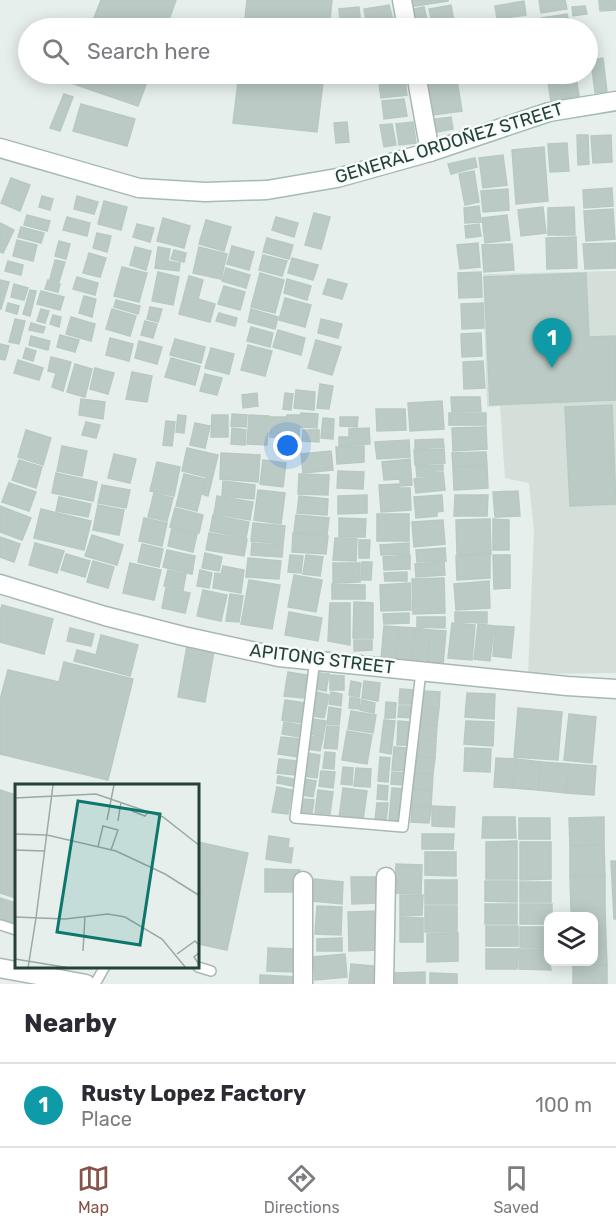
<!DOCTYPE html>
<meta charset="utf-8">
<style>
body{margin:0;font-family:Rubik,sans-serif;background:#f2f2f3;color:#2b2b33}
.controls{position:absolute;right:18px;bottom:18px;display:grid;overflow:hidden;border-radius:12px;box-shadow:0 3px 15px #0003}
.controls button{width:54px;height:54px;display:grid;place-items:center;padding:0;border:0;border-bottom:2px solid #e1e1e2;background:#fff;color:#2b2b33;font:30px sans-serif}
.you{position:absolute;left:288px;top:446px;width:21px;height:21px;margin:-15px;border:4px solid #fff;border-radius:50%;background:#1a73e8;box-shadow:0 0 0 9px #1a73e833}
.badge{display:grid;place-items:center;width:39px;height:39px;border-radius:50%;background:#855347;color:#fff;font-size:20px;font-weight:700}
.pin{position:absolute;translate:-50% -50px;filter:drop-shadow(0 2px 3px #0008)}
.pin::after{content:'';position:absolute;top:32px;width:21px;height:18px;background:inherit;clip-path:polygon(0 0,100% 0,50% 100%)}
.list{margin:0;padding:0;list-style:none}
h2{display:flex;justify-content:space-between;align-items:center;height:78px;margin:0;padding:0 24px;font-size:26px}
h2 small{font-size:20px;font-weight:400;color:#7c7c81}
.list li{display:grid;grid-template-columns:39px 1fr auto;gap:18px;align-items:center;box-sizing:border-box;height:84px;padding:0 24px;border-top:2px solid #e1e1e2}
.list b{display:block;font-size:22px;white-space:nowrap}
.list p{margin:0;font-size:20px;white-space:nowrap;color:#7c7c81}
.list em{font-size:20px;font-style:normal;color:#7c7c81}
.icon{flex:none;width:33px;height:33px;fill:none;stroke:currentColor;stroke-width:2;stroke-linecap:round;stroke-linejoin:round}
.map{position:relative;flex:none;width:616px;height:984px;overflow:hidden}
.search{position:absolute;background:#fff;box-shadow:0 3px 15px #0003;left:18px;right:18px;top:18px;height:66px;display:flex;align-items:center;gap:15px;box-sizing:border-box;padding:0 21px;border-radius:33px;color:#7c7c81;font-size:22px}
.sheet{height:162px;background:#fff}
nav{display:flex;justify-content:space-around;align-items:center;box-sizing:border-box;height:84px;border-top:2px solid #e1e1e2;background:#fff;font-size:16px;color:#7c7c81}
nav a{display:grid;justify-items:center;gap:3px}
nav .on{color:#855347}
.map>svg:first-child{display:block}
</style>
<div class="map">
<svg width="616" height="984" viewBox="0 0 616 984">
<rect width="100%" height="100%" fill="#e6efeb"/>
<path fill="#d4dfda" d="M616 271V673L528 674 534 531 529 483 505 478 500 406 487 407 483 274Z"/>
<g fill="#bbcac4" stroke="#b8c9c2" stroke-width="1.5">
<path d="M101 0H176L166 28H90Z"/>
<path d="M247 0H332L329 28H244Z"/>
<path d="M408 0H448V1L409 7Z"/>
<path d="M539 0H565L567 9 541 13Z"/>
<path d="M599 0H615L616 10 600 11Z"/>
<path d="M524 1 526 15 497 19 495 6Z"/>
<path d="M389 5 393 20 367 25 364 9Z"/>
<path d="M451 5 454 22 433 27 429 9Z"/>
<path d="M585 6 587 14 573 16 572 7Z"/>
<path d="M359 7 361 26 341 28 339 9Z"/>
<path d="M424 7 428 24 412 27 409 10Z"/>
<path d="M567 14 570 28H543L542 18Z"/>
<path d="M526 20 527 28H502V23Z"/>
<path d="M603 58 607 92 595 93 591 60Z"/>
<path d="M75 74H150L138 106 71 83Z"/>
<path d="M239 74H324L317 132 233 123Z"/>
<path d="M404 74 407 95 381 98 378 75Z"/>
<path d="M456 74 462 111 426 116 421 79Z"/>
<path d="M576 77 579 96 551 101 548 82Z"/>
<path d="M64 94 73 97 60 131 50 128Z"/>
<path d="M404 99 407 116 384 119 382 101Z"/>
<path d="M81 104 135 119 127 146 73 131Z"/>
<path d="M451 117 453 129 431 133 429 120Z"/>
<path d="M347 122 349 142 336 143 334 123Z"/>
<path d="M413 122 416 143 399 145 396 124Z"/>
<path d="M392 124 396 145 384 147 380 125Z"/>
<path d="M577 135H588L589 164 578 165Z"/>
<path d="M611 135 612 162 593 163 591 136Z"/>
<path d="M567 143 569 171 550 172 548 144Z"/>
<path d="M544 147 548 201 516 204 512 150Z"/>
<path d="M503 155 507 185 483 188 479 158Z"/>
<path d="M475 158 477 167 451 174 448 164Z"/>
<path d="M474 171 479 202 465 205 459 174Z"/>
<path d="M11 178 30 185 20 211 1 203Z"/>
<path d="M612 188 613 206 584 208 583 190Z"/>
<path d="M508 189 509 210 483 212 481 191Z"/>
<path d="M42 196 53 199 50 210 39 207Z"/>
<path d="M77 196 98 202 94 214 74 209Z"/>
<path d="M104 201 127 207 121 230 98 224Z"/>
<path d="M479 206 481 222 465 223 464 208Z"/>
<path d="M543 207 546 233 521 236 518 210Z"/>
<path d="M574 207 575 235H548V208Z"/>
<path d="M613 209 615 239 586 241 584 211Z"/>
<path d="M314 213 330 217 321 249 305 245Z"/>
<path d="M27 215 50 221 47 231 24 225Z"/>
<path d="M507 215 510 240 485 243 482 218Z"/>
<path d="M67 217 90 223 87 236 63 230Z"/>
<path d="M276 217 298 223 294 237 272 230Z"/>
<path d="M163 218 190 226 184 248 157 241Z"/>
<path d="M206 220 231 227 224 251 199 244Z"/>
<path d="M0 223 14 230 3 253 0 252Z"/>
<path d="M137 224 154 228 150 242 133 237Z"/>
<path d="M479 224 481 236 466 238 465 226Z"/>
<path d="M21 227 44 233 41 243 18 237Z"/>
<path d="M97 233 111 236 107 252 93 248Z"/>
<path d="M576 237 577 268 547 269 546 238Z"/>
<path d="M267 238 293 245 289 259 263 252Z"/>
<path d="M17 240 37 245 33 261 13 256Z"/>
<path d="M59 241 70 244 66 259 55 256Z"/>
<path d="M478 243 480 267 460 269 457 245Z"/>
<path d="M616 243V268L585 269 583 244Z"/>
<path d="M512 244 514 270 484 272 482 245Z"/>
<path d="M232 246 254 252 249 270 227 264Z"/>
<path d="M135 247 151 251 146 270 130 265Z"/>
<path d="M158 247 170 249 168 261 180 263 179 271 155 268Z"/>
<path d="M199 247 227 254 221 279 193 273Z"/>
<path d="M174 250 186 253 184 262 171 259Z"/>
<path d="M89 253 106 258 100 277 83 273Z"/>
<path d="M263 255 287 261 282 276 259 270Z"/>
<path d="M292 258 318 265 313 280 288 273Z"/>
<path d="M55 260 65 262 59 282 50 279Z"/>
<path d="M8 261 23 265 21 275 5 271Z"/>
<path d="M122 267 147 273 139 302 114 296Z"/>
<path d="M226 268 250 275 246 288 222 281Z"/>
<path d="M158 272 179 277 173 305 152 301Z"/>
<path d="M481 272 482 297 459 298 458 273Z"/>
<path d="M260 273 284 280 275 313 251 307Z"/>
<path d="M586 273 589 337 616 336V400L490 405 484 277Z"/>
<path d="M189 276 203 280 198 299 215 304 210 322 179 314Z"/>
<path d="M77 277 98 283 95 295 73 289Z"/>
<path d="M287 279 311 286 307 300 284 293Z"/>
<path d="M328 279 347 284 342 299 323 294Z"/>
<path d="M0 280 9 282 1 309H0Z"/>
<path d="M48 280 60 284 58 292 45 289Z"/>
<path d="M14 284 28 288 24 300 11 297Z"/>
<path d="M224 286 245 292 240 310 218 304Z"/>
<path d="M30 290 36 291 30 316 23 314Z"/>
<path d="M41 291 64 297 60 310 37 304Z"/>
<path d="M84 296 96 299 92 317 79 313Z"/>
<path d="M285 298 311 305 305 327 279 320Z"/>
<path d="M116 300 140 306 138 314 114 307Z"/>
<path d="M8 303 19 306 17 314 6 311Z"/>
<path d="M483 303 484 328 462 329 461 304Z"/>
<path d="M150 307 162 309 158 322 147 319Z"/>
<path d="M41 309 49 311 45 323 37 321Z"/>
<path d="M112 309 136 316 130 336 106 329Z"/>
<path d="M251 309 278 317 275 329 248 322Z"/>
<path d="M219 313 237 318 235 326 216 321Z"/>
<path d="M53 315 61 317 59 327 50 324Z"/>
<path d="M71 317 95 324 91 341 66 334Z"/>
<path d="M15 319 25 321 19 344 9 342Z"/>
<path d="M321 319 342 324 338 338 318 333Z"/>
<path d="M145 321 157 324 153 338 141 335Z"/>
<path d="M31 323 45 327 43 333 29 330Z"/>
<path d="M251 327 273 333 270 347 247 341Z"/>
<path d="M278 330 305 338 301 355 273 347Z"/>
<path d="M481 333 482 356 462 357 461 334Z"/>
<path d="M60 335 79 340 75 352 57 347Z"/>
<path d="M31 336 50 341 48 350 29 345Z"/>
<path d="M110 338 133 344 129 361 106 355Z"/>
<path d="M175 339 205 347 201 363 170 355Z"/>
<path d="M316 340 341 347 332 375 308 368Z"/>
<path d="M139 341 162 347 157 364 135 358Z"/>
<path d="M0 344 9 346 5 360 0 359Z"/>
<path d="M248 345 272 351 265 376 241 370Z"/>
<path d="M26 348 36 351 33 361 23 358Z"/>
<path d="M211 348 234 354 229 374 205 368Z"/>
<path d="M51 357 71 362 63 391 52 387 56 373 48 371Z"/>
<path d="M171 358 200 366 195 385 165 377Z"/>
<path d="M18 360 43 368 39 380 14 373Z"/>
<path d="M483 361 485 388 464 389 463 362Z"/>
<path d="M75 364 92 369 85 397 67 392Z"/>
<path d="M95 368 114 373 108 394 90 389Z"/>
<path d="M132 372 152 376 147 402 126 399Z"/>
<path d="M205 374 222 378 217 395 200 391Z"/>
<path d="M320 384 333 386 329 409 317 408Z"/>
<path d="M296 390 315 392 314 410 294 408Z"/>
<path d="M257 393 258 406 243 408 242 395Z"/>
<path d="M285 393 293 394 291 410 283 409Z"/>
<path d="M451 397H480L481 411 452 412Z"/>
<path d="M81 399 105 402 103 419 79 415Z"/>
<path d="M442 401 444 429 410 431 408 403Z"/>
<path d="M612 405 616 504 570 506 565 407Z"/>
<path d="M376 409H405L406 430 377 431Z"/>
<path d="M301 413 318 414 317 428 301 427Z"/>
<rect x="449" y="413" width="37" height="12"/>
<path d="M232 414 247 415 246 427 231 426Z"/>
<path d="M178 415 186 416 184 433 176 432Z"/>
<path d="M212 415H228V437H211Z"/>
<path d="M249 415 269 416 267 445 247 444Z"/>
<path d="M287 415H300L299 442H286Z"/>
<path d="M270 417H286L285 438 270 437Z"/>
<path d="M340 417H358L357 427 340 426Z"/>
<path d="M323 418 334 419 333 439 321 438Z"/>
<path d="M166 421 175 422 172 446 163 445Z"/>
<path d="M86 422 100 425 96 438 82 435Z"/>
<path d="M195 423 210 426 205 448 190 445Z"/>
<path d="M486 427 487 449 453 451 452 428Z"/>
<path d="M232 428 246 430 245 445 231 444Z"/>
<path d="M369 428 370 444 339 446V437H349V429Z"/>
<path d="M26 430 51 438 43 465 18 457Z"/>
<path d="M303 430H319V442L302 441Z"/>
<path d="M443 439 444 447 415 449V440Z"/>
<path d="M409 440 410 457 377 459 375 442Z"/>
<path d="M62 446 87 451 82 476 57 471Z"/>
<path d="M364 446V462L337 464 336 447Z"/>
<path d="M187 448 218 455 208 496 202 494 206 477 182 471Z"/>
<path d="M444 449 445 463 415 465 414 450Z"/>
<path d="M331 451 333 470 303 473 301 454Z"/>
<path d="M486 452 487 465 453 467 452 453Z"/>
<path d="M221 453 260 455 258 482 220 479Z"/>
<path d="M114 454 136 459 130 483 108 478Z"/>
<path d="M410 459 412 485 400 486V479L384 480 382 462Z"/>
<path d="M19 460 42 467 36 488 12 480Z"/>
<path d="M263 460 286 463 283 487 260 484Z"/>
<path d="M157 462 180 467 174 496 150 491Z"/>
<path d="M443 465V470H435V476L417 477 416 466Z"/>
<path d="M487 466 488 488 454 490 453 467Z"/>
<path d="M338 471 364 472 363 489 337 488Z"/>
<path d="M436 472H443L445 490 416 493 414 479 437 477Z"/>
<path d="M56 473 97 482 93 501 52 493Z"/>
<path d="M184 474 205 479 197 511 176 506Z"/>
<path d="M299 474 329 475 328 495 298 494Z"/>
<path d="M223 481 255 485 254 499 222 496Z"/>
<path d="M9 483 36 492 29 511 2 502Z"/>
<path d="M399 484V488H410L411 510 381 512 379 485Z"/>
<path d="M102 485 130 490 126 508 98 503Z"/>
<path d="M258 490 285 493 281 524 254 520Z"/>
<path d="M518 491 520 516 495 517 493 492Z"/>
<path d="M154 493 173 498 167 521 148 517Z"/>
<path d="M367 495V513L338 514V496Z"/>
<path d="M442 495 443 511 437 512V516L416 518 414 497Z"/>
<path d="M455 495H488L487 516H454Z"/>
<path d="M217 496 253 502 250 520 214 514Z"/>
<path d="M299 496 328 499 327 515 297 513Z"/>
<path d="M59 497 91 504 88 517 56 511Z"/>
<path d="M98 505 124 510 119 535 93 530Z"/>
<path d="M0 506 31 518 22 540 0 532Z"/>
<path d="M175 508 203 515 199 533 170 527Z"/>
<path d="M41 509 91 521 84 550 34 538Z"/>
<rect x="377" y="514" width="32" height="27"/>
<path d="M213 515 249 522 246 538 210 531Z"/>
<path d="M296 515 329 518 327 535 294 532Z"/>
<path d="M144 518 167 523 162 546 139 541Z"/>
<path d="M339 518 366 519 365 537H339Z"/>
<path d="M490 519 491 554 457 555 456 520Z"/>
<path d="M493 519 509 520V550H493Z"/>
<path d="M443 520 445 544 414 547 412 522Z"/>
<path d="M253 523 285 526 283 544 251 541Z"/>
<path d="M172 528 197 534 193 552 168 546Z"/>
<path d="M209 533 247 539 244 556 206 550Z"/>
<path d="M293 533 328 536 326 554 292 552Z"/>
<path d="M92 535 123 545 117 565 85 556Z"/>
<path d="M0 537 20 544 14 562 0 557Z"/>
<path d="M335 538 357 539 356 561 333 560Z"/>
<path d="M359 540H370L369 558H359Z"/>
<path d="M35 543 64 551 57 573 29 565Z"/>
<path d="M252 543 283 545 282 557 251 555Z"/>
<path d="M409 543V554L381 555 380 545Z"/>
<path d="M142 544 163 549 159 567 138 562Z"/>
<path d="M445 548 446 561 417 562 416 550Z"/>
<path d="M167 550 195 556 192 574 163 567Z"/>
<path d="M205 553 222 557 219 571 202 568Z"/>
<path d="M66 554 90 561 85 577 61 570Z"/>
<path d="M490 554V578L457 580 456 556Z"/>
<path d="M290 555 303 556 301 573 288 572Z"/>
<path d="M306 555 323 557 320 576 303 574Z"/>
<path d="M410 555V569L384 570 383 557Z"/>
<path d="M493 555H510V588L494 589Z"/>
<path d="M248 558 281 561 279 579 246 577Z"/>
<path d="M93 561 114 567 108 588 87 582Z"/>
<path d="M362 562H372L371 580H361Z"/>
<path d="M444 562 445 575 416 577 415 564Z"/>
<path d="M130 563 161 570 154 600 123 593Z"/>
<path d="M333 563H360V582L333 583Z"/>
<path d="M223 566 244 570 241 593 213 588 215 573 221 574Z"/>
<path d="M168 570 186 574 183 590 164 586Z"/>
<path d="M200 570 212 573 209 588 197 586Z"/>
<path d="M407 572V581H385L384 573Z"/>
<path d="M294 575 322 580 316 612 288 607Z"/>
<path d="M444 578 445 613 413 614 412 579Z"/>
<path d="M249 580 280 585 272 629 241 624Z"/>
<path d="M489 581 490 608 456 610 454 584Z"/>
<path d="M410 583 411 610 381 611 380 585Z"/>
<path d="M332 584 365 585V599H332Z"/>
<path d="M166 588 190 593 185 613 162 608Z"/>
<path d="M203 590 227 595 221 621 197 616Z"/>
<path d="M230 594 243 596 239 622 226 621Z"/>
<path d="M354 602 373 603V638H353Z"/>
<path d="M330 603H350V645L328 641Z"/>
<path d="M2 605 53 619 44 654 0 642V612Z"/>
<path d="M289 612 322 618 318 641 285 635Z"/>
<path d="M455 612H487V623L455 622Z"/>
<path d="M409 613V623L384 624 383 614Z"/>
<path d="M417 617H445V628L417 627Z"/>
<path d="M452 623 475 625 472 660 448 658Z"/>
<path d="M478 624 494 626 490 661 474 659Z"/>
<path d="M384 626 399 627 396 661 381 659Z"/>
<path d="M495 626 514 627 511 658 493 656Z"/>
<path d="M399 627 415 628 412 662 396 661Z"/>
<path d="M70 628 94 634 91 646 67 641Z"/>
<path d="M415 628 430 630 428 663 412 662Z"/>
<path d="M430 630 446 631 443 665 428 663Z"/>
<path d="M101 635 138 645 130 676 74 661 77 650 96 655Z"/>
<path d="M354 640H372V650L354 651Z"/>
<path d="M187 646 214 651 205 702 178 697Z"/>
<path d="M64 662 133 679 108 780 0 754V700L8 670 59 682Z"/>
<path d="M288 672 307 675 303 698 284 696Z"/>
<path d="M318 673 329 674 326 691 316 689Z"/>
<path d="M330 675 344 676V690H330Z"/>
<path d="M351 681 361 683 359 697 349 695Z"/>
<path d="M364 681 380 683 378 701 362 698Z"/>
<path d="M400 689 415 690 414 704H399Z"/>
<path d="M422 691 440 692 439 708 420 707Z"/>
<path d="M317 692 329 695 324 718 312 716Z"/>
<path d="M331 692 342 694 341 706 329 704Z"/>
<path d="M467 693 495 694 494 719 465 717Z"/>
<path d="M350 697 360 699 359 709 349 708Z"/>
<path d="M285 700 305 703 302 723 282 720Z"/>
<path d="M362 700 375 703 374 713 360 710Z"/>
<path d="M386 702 396 703 395 718H385Z"/>
<path d="M399 706H413L412 718 398 717Z"/>
<path d="M329 707 341 709 339 725 327 724Z"/>
<path d="M420 707 439 708 437 725 419 724Z"/>
<path d="M518 708 562 712 558 760 514 757Z"/>
<path d="M351 711 376 715 373 733 348 729Z"/>
<path d="M569 714 596 717 592 763 564 760Z"/>
<path d="M313 719 326 721 323 737 310 734Z"/>
<path d="M384 720 395 721 391 754 380 752Z"/>
<path d="M398 721 409 722 408 745H397Z"/>
<path d="M466 721 494 722 493 746 464 744Z"/>
<path d="M284 722 301 725 299 737 282 734Z"/>
<path d="M419 724 437 725 436 741 418 740Z"/>
<path d="M327 726 339 727 337 749 324 748Z"/>
<path d="M347 731 372 735 367 764 342 760Z"/>
<path d="M309 736 323 738 320 751 308 749Z"/>
<path d="M281 737 299 739 297 757 278 754Z"/>
<path d="M418 740 436 741 435 758 416 756Z"/>
<path d="M394 747 409 748 407 771 392 770Z"/>
<path d="M465 748 491 749 490 772 464 771Z"/>
<path d="M325 752 335 753 334 769 323 768Z"/>
<path d="M308 753 320 755 317 778 304 776Z"/>
<path d="M416 756 435 758 433 774 415 773Z"/>
<path d="M380 757 390 758 388 782 378 781Z"/>
<path d="M496 758 516 759 513 788 494 787Z"/>
<path d="M279 759 297 761 295 775 277 773Z"/>
<path d="M516 759 541 762 538 790 513 788Z"/>
<path d="M541 762 569 764 566 793 538 790Z"/>
<path d="M569 764 596 766 594 795 566 793Z"/>
<path d="M343 767 353 768 352 785 341 784Z"/>
<path d="M356 768 371 769 370 787 354 786Z"/>
<path d="M321 771 335 772 333 788 319 786Z"/>
<path d="M392 772 406 773 405 785 391 784Z"/>
<path d="M415 773 433 774 432 790 413 789Z"/>
<path d="M278 776 294 779 293 786 277 783Z"/>
<path d="M305 779 316 781 313 797 302 795Z"/>
<path d="M378 785 388 786 387 800 377 799Z"/>
<path d="M277 787 292 790 288 814 272 812Z"/>
<path d="M343 788 367 791 363 820 339 818Z"/>
<path d="M392 788 405 789 403 821 389 820Z"/>
<path d="M413 789 432 790 431 807 412 805Z"/>
<path d="M0 790 16 795V898L0 893Z"/>
<path d="M318 790 333 792 330 814 315 813Z"/>
<path d="M304 799 314 800 312 813 302 812Z"/>
<path d="M377 803H388L386 821 375 820Z"/>
<path d="M412 805 431 807 429 823 411 822Z"/>
<path d="M432 806 455 807 454 827 432 826Z"/>
<path d="M483 817H515L516 838H482Z"/>
<path d="M604 817V845L570 846 569 818Z"/>
<rect x="519" y="818" width="31" height="21"/>
<path d="M422 834H454L453 849H422Z"/>
<path d="M269 836 289 839 288 848H293L291 863 266 859Z"/>
<path d="M517 841V879H486V842Z"/>
<path d="M198 842 248 853 227 950 198 944Z"/>
<path d="M520 842H551V879L520 880Z"/>
<path d="M604 845 605 876H570V846Z"/>
<path d="M425 852H456V876L425 875Z"/>
<path d="M611 861H616V919H614Z"/>
<path d="M396 864 422 865 421 894 395 893Z"/>
<path d="M265 869 300 870 299 892H265Z"/>
<path d="M570 876H605V908L571 909Z"/>
<path d="M351 877H376L377 903 352 904Z"/>
<path d="M314 879 343 882 342 904 313 901Z"/>
<rect x="425" y="880" width="32" height="24"/>
<path d="M485 881H517V902L485 901Z"/>
<rect x="520" y="882" width="31" height="20"/>
<path d="M400 895H423L422 915 400 916Z"/>
<path d="M0 898 16 903V923L0 918Z"/>
<rect x="485" y="904" width="32" height="20"/>
<path d="M520 904H552V916H548V924H520Z"/>
<path d="M317 906 342 907 341 935 315 934Z"/>
<rect x="425" y="906" width="32" height="26"/>
<path d="M605 908 606 941H594V916H572L571 909Z"/>
<path d="M379 911 381 950 349 951 348 912Z"/>
<path d="M400 917 423 918V942H400Z"/>
<rect x="486" y="926" width="32" height="20"/>
<path d="M520 927H548V948L520 947Z"/>
<path d="M458 933V961L427 962V934Z"/>
<path d="M342 938V951H317V939Z"/>
<path d="M594 941H606L607 965H573V962H594Z"/>
<path d="M268 948 296 949 295 972 267 971Z"/>
<path d="M486 949H518L517 969H486Z"/>
<path d="M519 949H548L551 970 519 969Z"/>
<path d="M345 954 347 977 315 980 313 957Z"/>
<path d="M351 964 382 967 380 984H349Z"/>
<rect x="573" y="965" width="34" height="19"/>
<path d="M425 972V984H395V973Z"/>
<path d="M430 973 457 974V984H430Z"/>
<path d="M260 975 299 977V984H260Z"/>
</g>
<g fill="none" stroke-linecap="round" stroke-linejoin="round">
<g stroke="#a8b8b2" stroke-width="12">
<g id="lane">
<path d="M315 659 295 818 403 827 421 671"/>
<path d="M1 925 16 930"/>
<path d="M198 967 211 971"/>
<path d="M95 984 104 968"/>
</g>
</g>
<g stroke="#a8b8b2" stroke-width="21">
<g id="street">
<path d="M402 0 407 28"/>
<path d="M416 74 430 152"/>
<path d="M0 584 105 616 183 636 279 657 567 686 616 689"/>
<path d="M0 968 86 984"/>
<path d="M303 984V881"/>
<path d="M384 984 386 877"/>
</g>
</g>
<g stroke="#a4bbb3" stroke-width="21">
<path id="secondary" d="M0 148 139 188 205 192 267 190 337 178 430 152 549 112 616 101"/>
</g>
<use href="#lane" stroke="#fff" stroke-width="9"/>
<use href="#street" stroke="#fff" stroke-width="18"/>
<use href="#secondary" stroke="#fff" stroke-width="18"/>
</g>
<g text-anchor="middle" dominant-baseline="central" stroke-width="5" stroke-linejoin="round" paint-order="stroke">
<g font-size="18" fill="#24423a" stroke="#f7fbf9">
<text transform="translate(449 143) rotate(-17)">GENERAL ORDOÑEZ STREET</text>
<text transform="translate(322 659) rotate(7)">APITONG STREET</text>
</g>
</g>
<g transform="translate(15 784)">
<rect width="184" height="184" fill="#e6efeb"/>
<path fill="none" stroke="#98aaa4" stroke-width="1.5" d="M0 14 81 10 148 33 185 62M117 27 130 32 133 28M92 36 99 1M103 37 106 18M0 50 32 51 101 67 150 90 185 112M83 63 88 42 103 46 96 66M0 66 29 67M0 133 50 135 93 130 110 133 147 155 171 184M21 134 38 1M68 167 70 132M185 168 179 173 185 182M162 170 180 157 185 162M0 175 55 184M13 184 21 134"/>
<path fill="#0f766e" fill-opacity="0.15" stroke="#0f766e" stroke-width="3" d="M63 17 145 30 125 161 42 148Z"/>
<rect width="184" height="184" fill="none" stroke="#24423a" stroke-width="3"/>
</g>
</svg>
<div class="controls">
<button><svg class="icon" aria-label="layers" viewBox="0 0 24 24"><path d="M12 4l9 5-9 5-9-5zM3 14l9 5 9-5"/></svg></button>
</div>
<div class="you"></div>
<div class="pin badge" style="left:552px;top:368px;background:#0f9aa8">1</div>
<div class="search"><svg class="icon" aria-label="search" viewBox="0 0 24 24"><circle cx="10" cy="10" r="6"/><path d="M15 15l6 6"/></svg>Search here</div>
</div>
<section class="sheet">
<h2>Nearby<small></small></h2>
<ul class="list">
<li><span class="badge" style="background:#0f9aa8">1</span><div><b>Rusty Lopez Factory</b><p>Place</p></div><em>100 m</em></li>
</ul>
</section>
<nav>
<a class="on"><svg class="icon" aria-label="map" viewBox="0 0 24 24"><path d="M3 6l6-2 6 2 6-2v14l-6 2-6-2-6 2zM9 4v14M15 6v14"/></svg>Map</a>
<a><svg class="icon" aria-label="directions" viewBox="0 0 24 24"><path d="M12 3l9 9-9 9-9-9zM9 14v-3h6M13 9l2 2-2 2"/></svg>Directions</a>
<a><svg class="icon" aria-label="saved" viewBox="0 0 24 24"><path d="M7 4h10v16l-5-4-5 4z"/></svg>Saved</a>
</nav>
